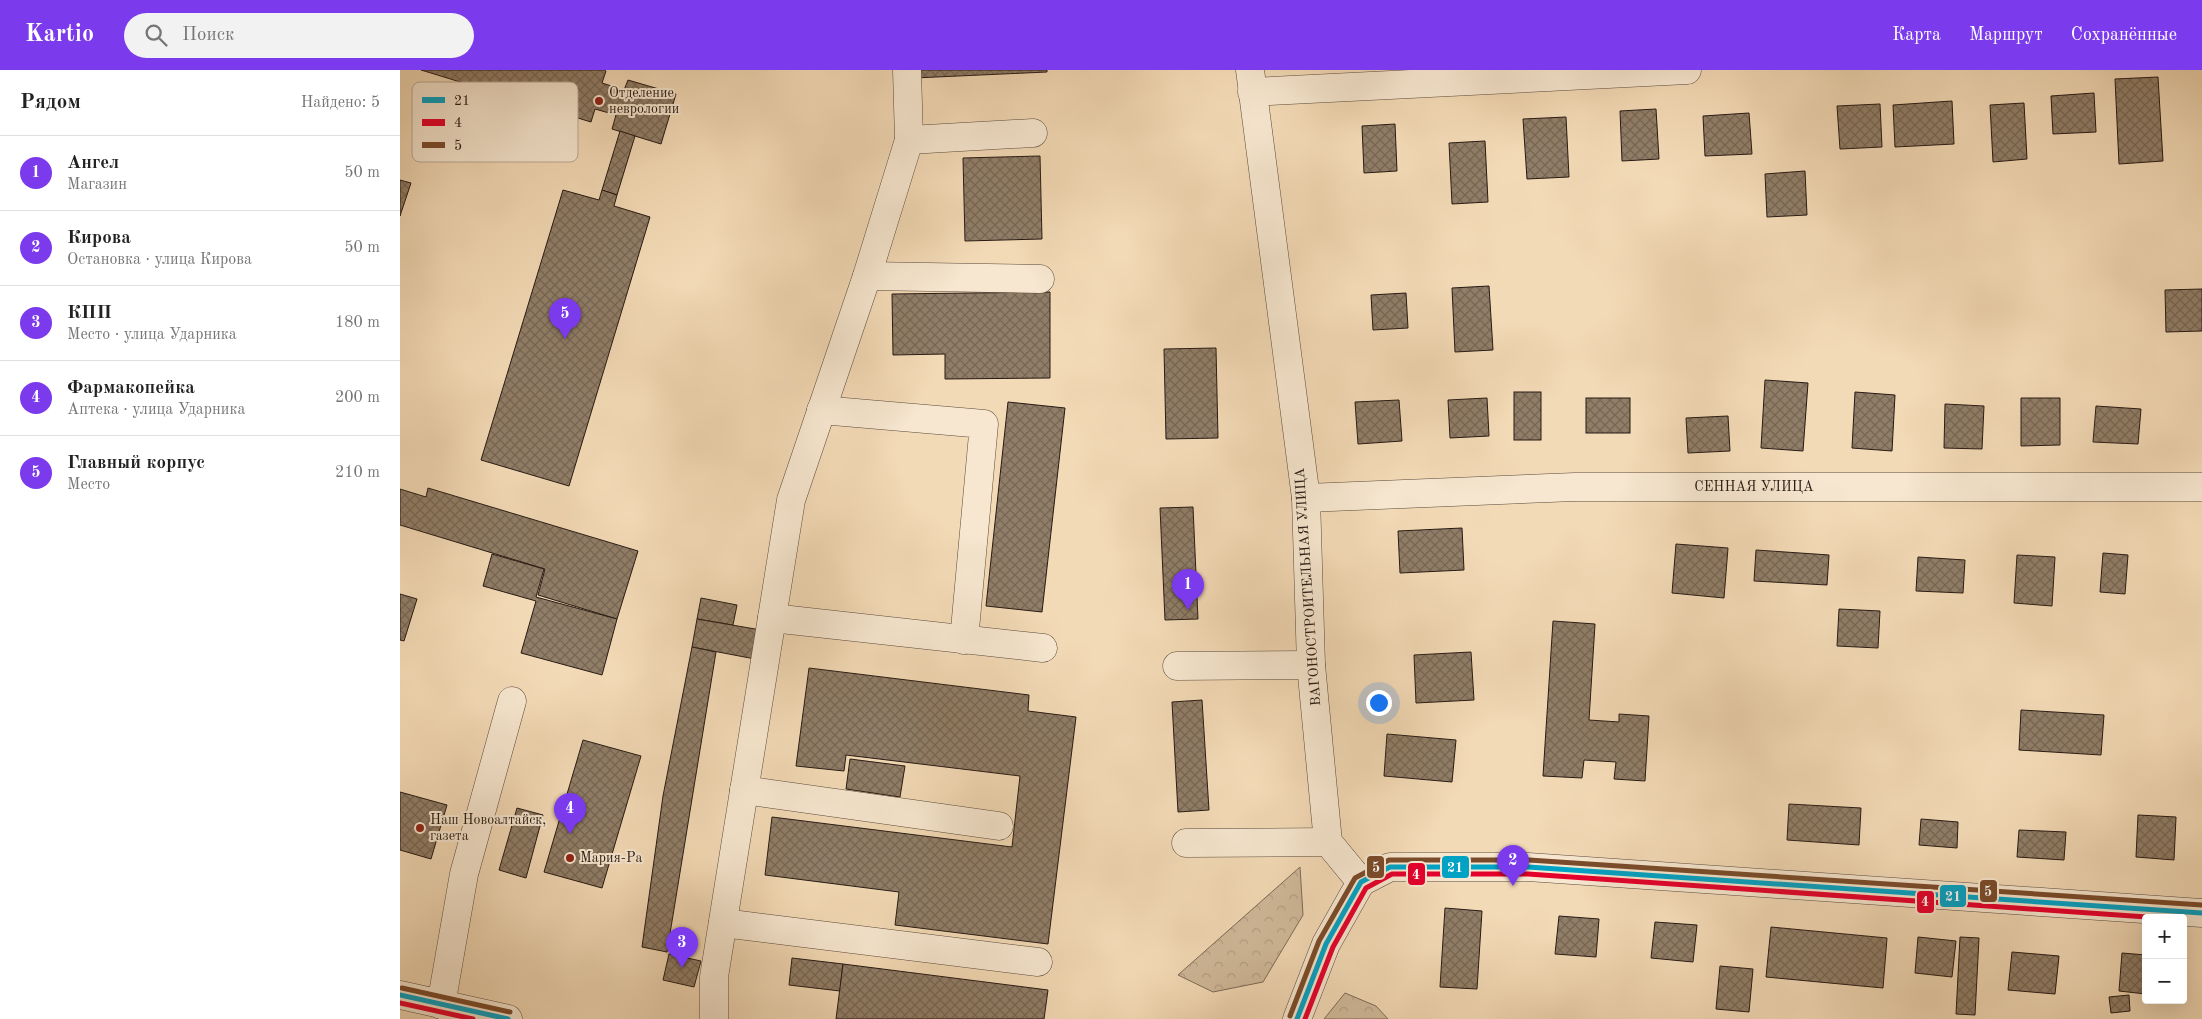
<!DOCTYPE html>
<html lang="ru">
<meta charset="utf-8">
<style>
body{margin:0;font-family:"Old Standard TT",serif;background:#f2f2f2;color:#222}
.controls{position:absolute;right:15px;bottom:15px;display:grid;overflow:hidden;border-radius:5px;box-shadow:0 5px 20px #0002}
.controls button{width:45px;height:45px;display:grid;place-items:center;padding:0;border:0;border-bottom:1px solid #e0e0e0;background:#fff;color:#222;font:25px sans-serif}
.you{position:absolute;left:978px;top:632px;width:18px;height:18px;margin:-12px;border:4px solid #fff;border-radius:50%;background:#1a73e8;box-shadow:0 0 0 8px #1a73e833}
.badge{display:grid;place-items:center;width:32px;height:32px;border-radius:50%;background:#7c3aed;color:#fff;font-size:16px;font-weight:700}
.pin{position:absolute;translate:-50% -41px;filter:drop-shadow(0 1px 2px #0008)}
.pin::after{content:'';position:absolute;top:26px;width:18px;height:15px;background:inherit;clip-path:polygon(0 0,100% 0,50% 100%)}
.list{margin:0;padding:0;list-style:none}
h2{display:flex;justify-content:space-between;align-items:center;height:65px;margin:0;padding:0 20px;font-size:21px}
h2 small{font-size:16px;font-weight:400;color:#767676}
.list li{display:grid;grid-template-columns:32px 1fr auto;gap:15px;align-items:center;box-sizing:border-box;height:75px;padding:0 20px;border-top:1px solid #e0e0e0}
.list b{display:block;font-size:19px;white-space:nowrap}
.list p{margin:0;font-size:16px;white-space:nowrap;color:#767676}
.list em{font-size:16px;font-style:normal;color:#767676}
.icon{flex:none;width:28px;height:28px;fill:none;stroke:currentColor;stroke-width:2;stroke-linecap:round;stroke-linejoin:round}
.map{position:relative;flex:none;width:1802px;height:949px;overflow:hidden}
header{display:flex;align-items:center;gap:30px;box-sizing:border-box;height:70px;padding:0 25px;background:#7c3aed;color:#fff}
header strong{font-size:24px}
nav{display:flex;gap:28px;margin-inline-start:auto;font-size:18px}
.search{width:350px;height:45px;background:#f2f2f2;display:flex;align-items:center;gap:12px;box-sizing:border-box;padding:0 18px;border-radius:28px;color:#767676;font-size:19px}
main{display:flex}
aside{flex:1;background:#fff}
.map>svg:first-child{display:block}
</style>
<header>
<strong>Kartio</strong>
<div class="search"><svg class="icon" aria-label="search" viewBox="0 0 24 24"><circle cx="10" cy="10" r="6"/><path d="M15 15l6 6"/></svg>Поиск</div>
<nav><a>Карта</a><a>Маршрут</a><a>Сохранённые</a></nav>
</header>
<main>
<aside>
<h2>Рядом<small>Найдено: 5</small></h2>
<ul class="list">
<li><span class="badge">1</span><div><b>Ангел</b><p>Магазин</p></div><em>50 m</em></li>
<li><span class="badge">2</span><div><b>Кирова</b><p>Остановка · улица Кирова</p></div><em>50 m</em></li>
<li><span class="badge">3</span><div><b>КПП</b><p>Место · улица Ударника</p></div><em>180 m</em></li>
<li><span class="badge">4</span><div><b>Фармакопейка</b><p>Аптека · улица Ударника</p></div><em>200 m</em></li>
<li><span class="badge">5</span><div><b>Главный корпус</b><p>Место</p></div><em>210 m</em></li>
</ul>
</aside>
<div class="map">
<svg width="1802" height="949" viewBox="0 0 1802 949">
<defs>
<pattern id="forest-crowns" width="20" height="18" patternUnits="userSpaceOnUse" patternTransform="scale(1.25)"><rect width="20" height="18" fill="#d0b99a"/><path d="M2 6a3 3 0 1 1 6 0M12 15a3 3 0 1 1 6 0" fill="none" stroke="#b39e84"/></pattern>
<pattern id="building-cross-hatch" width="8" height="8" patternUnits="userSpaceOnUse" patternTransform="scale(1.25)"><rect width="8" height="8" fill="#917e68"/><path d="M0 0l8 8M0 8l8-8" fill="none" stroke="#766654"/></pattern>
</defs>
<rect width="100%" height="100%" fill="#f3dab6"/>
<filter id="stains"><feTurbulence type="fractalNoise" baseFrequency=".004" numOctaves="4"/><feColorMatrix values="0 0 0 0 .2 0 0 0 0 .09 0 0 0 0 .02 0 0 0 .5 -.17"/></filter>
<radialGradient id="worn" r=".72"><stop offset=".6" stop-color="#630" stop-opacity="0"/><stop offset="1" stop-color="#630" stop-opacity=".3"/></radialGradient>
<g fill="url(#forest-crowns)" stroke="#7c6a57">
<path d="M900 797 903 845 863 912 813 922 778 905Z"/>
<path d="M945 923 976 936 988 949H924Z"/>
</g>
<g fill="url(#building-cross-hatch)" stroke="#271a14">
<path d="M21 0H204L206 1 202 13 224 20 228 10 276 24 261 74 212 59 216 45 195 39 191 52Z"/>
<path d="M514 0H647V2L514 8Z"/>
<path d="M1758 7 1763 91 1719 94 1715 9Z"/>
<path d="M1694 23 1696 62 1653 64 1651 26Z"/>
<path d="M1552 31 1554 74 1495 77 1493 35Z"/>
<path d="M1624 33 1627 89 1593 92 1590 35Z"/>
<path d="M1480 34 1482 77 1440 79 1437 36Z"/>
<path d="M1256 39 1259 89 1222 91 1220 41Z"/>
<path d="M1349 43 1352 84 1305 86 1303 46Z"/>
<path d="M1166 47 1169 107 1127 109 1123 49Z"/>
<path d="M995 54 997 101 964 103 962 56Z"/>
<path d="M220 61 235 66 217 125 202 120Z"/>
<path d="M1085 71 1088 132 1052 134 1049 73Z"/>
<path d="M640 86 642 169 565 171 563 88Z"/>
<path d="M1405 101 1407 145 1367 147 1365 104Z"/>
<path d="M0 110 11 113 0 146Z"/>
<path d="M163 120 199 130 202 120 217 125 214 136 250 147 169 416 81 390Z"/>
<path d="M1089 216 1093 280 1055 282 1052 218Z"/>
<path d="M1802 219V261L1766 262 1765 220Z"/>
<path d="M650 222V308L545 309V284L493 285 492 224Z"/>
<path d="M1006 223 1008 258 973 260 971 225Z"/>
<path d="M816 278 818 368 766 369 764 279Z"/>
<path d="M1365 310 1408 313 1403 381 1361 378Z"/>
<rect x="1114" y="322" width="27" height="48"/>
<path d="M1455 322 1495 325 1492 381 1452 378Z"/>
<path d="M1087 328 1089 366 1050 368 1048 330Z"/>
<rect x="1186" y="328" width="44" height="35"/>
<path d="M1621 328H1660V375L1621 376Z"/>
<path d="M999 330 1002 371 958 374 955 332Z"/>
<path d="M608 332 665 338 642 542 586 536Z"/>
<path d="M1545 334 1584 336 1582 379 1544 378Z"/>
<path d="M1696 336 1741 339 1738 374 1693 372Z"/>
<path d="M1328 346 1330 381 1288 383 1286 348Z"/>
<path d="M28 418 238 481 217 549 138 525 145 499 0 455V419L26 427Z"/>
<path d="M793 437 798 549 765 550 760 438Z"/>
<path d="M1062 458 1064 500 1000 503 998 461Z"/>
<path d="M1276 474 1328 478 1324 528 1272 523Z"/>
<path d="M1356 480 1429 485 1427 515 1354 511Z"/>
<path d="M1703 483 1728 485 1725 524 1700 522Z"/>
<path d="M92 484 144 499 136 527 217 549 202 605 121 583 136 531 83 516Z"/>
<path d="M1617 485 1655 487 1652 536 1614 533Z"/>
<path d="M1518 487 1565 490 1563 523 1516 521Z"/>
<path d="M0 524 17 529 4 571 0 570Z"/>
<path d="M301 528 337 535 333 555 297 549Z"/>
<path d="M1439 539 1480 541 1478 578 1437 576Z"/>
<path d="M297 549 361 560 355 589 292 577Z"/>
<path d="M1153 551 1195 554 1189 650 1219 652V644L1249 646 1245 711 1214 709 1216 692 1184 690 1182 708 1143 706Z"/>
<path d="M292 577 316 582 267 882 242 877 263 726Z"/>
<path d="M1071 582 1074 630 1016 633 1014 585Z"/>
<path d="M409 598 629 625 628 641 676 647 648 874 495 855 499 822 365 805 372 747 612 777 620 706 446 685 444 701 396 696Z"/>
<path d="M802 630 809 740 778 742 772 632Z"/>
<path d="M1621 640 1704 645 1701 685 1619 680Z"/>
<path d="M987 664 1056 670 1052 712 984 706Z"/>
<path d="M183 670 241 686 202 818 144 802Z"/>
<path d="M450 689 505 696 500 727 446 719Z"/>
<path d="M0 722 47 735 31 789 0 780Z"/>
<path d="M1389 734 1461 738 1459 775 1387 770Z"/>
<path d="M117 738 143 745 126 808 99 800Z"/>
<path d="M1738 745 1776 747 1774 790 1736 787Z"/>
<path d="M1521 749 1558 752 1557 778 1519 775Z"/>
<path d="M1619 760 1666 762 1664 790 1617 787Z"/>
<path d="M1045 838 1082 841 1077 919 1040 917Z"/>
<path d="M1159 846 1199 849 1196 887 1155 884Z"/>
<path d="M1255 852 1297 855 1293 892 1251 888Z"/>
<path d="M1371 857 1487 868 1483 918 1366 907Z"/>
<path d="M1518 867 1556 871 1552 907 1515 903Z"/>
<path d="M1560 867 1579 868 1575 945 1556 944Z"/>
<path d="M1612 882 1659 886 1655 924 1608 920Z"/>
<path d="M1722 883 1746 885V924L1719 921Z"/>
<path d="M269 884 301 891 294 917 263 910Z"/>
<path d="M392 888 443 894 440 921 389 915Z"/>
<path d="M443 894 648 920 644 949H436Z"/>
<path d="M1320 896 1353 899 1349 942 1316 939Z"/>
<path d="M1729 925 1730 941 1711 943 1709 927Z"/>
</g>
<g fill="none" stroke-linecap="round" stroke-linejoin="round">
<g stroke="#5a4a3c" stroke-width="29">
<g id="minor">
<path d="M850 0 906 428 911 595 928 772 961 812"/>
<path d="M852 22 1287 0"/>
<path d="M509 70 633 63"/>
<path d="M467 206 640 209"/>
<path d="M421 340 584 354 564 570"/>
<path d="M906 428 1175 417H1802"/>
<path d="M372 548 643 578"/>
<path d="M777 596 911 595"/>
<path d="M344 720 599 756"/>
<path d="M786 773 928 772"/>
<path d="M961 812 990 797H1128L1802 843"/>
<path d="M323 853 638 892"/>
<path d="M0 925 108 949"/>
<path d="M41 935 64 804 112 631"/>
<path d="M314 949V907L391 430 467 206 509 70 507 0"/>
<path d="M897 949 926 874 961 812"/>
</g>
</g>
<use href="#minor" stroke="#f7e7d0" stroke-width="28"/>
<g stroke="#f7e7d0" stroke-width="9">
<g id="bus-1">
<path d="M0 925 108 949"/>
<path d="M897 949 926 874 961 812 990 797H1128L1802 843"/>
</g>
</g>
<g stroke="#f7e7d0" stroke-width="9">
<g id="bus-2">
<path d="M0 933 73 949"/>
<path d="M905 949 933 877 966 818 992 804H1128L1761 848"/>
</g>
</g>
<g stroke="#f7e7d0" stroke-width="9">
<g id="bus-3">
<path d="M2 918 110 942"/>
<path d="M890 946 919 871 955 808 989 790H1129L1802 835"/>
</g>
</g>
<use href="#bus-1" stroke="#02a2c5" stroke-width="5"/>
<use href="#bus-2" stroke="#e4002b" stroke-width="5"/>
<use href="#bus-3" stroke="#7a4b2a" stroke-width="5"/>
</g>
<g fill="#8f2418" stroke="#f7e7d0" stroke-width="2">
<circle cx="199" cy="31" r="5"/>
<circle cx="20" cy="758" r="5"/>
<circle cx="170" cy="788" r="5"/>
</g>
<g text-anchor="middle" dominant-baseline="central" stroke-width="4" stroke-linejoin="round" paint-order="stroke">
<g font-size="14" fill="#271a14" stroke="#f7e7d0" text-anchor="start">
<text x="209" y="23">Отделение<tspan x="209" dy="16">неврологии</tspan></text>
<text x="30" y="750">Наш Новоалтайск,<tspan x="30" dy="16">газета</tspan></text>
<text x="180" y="788">Мария-Ра</text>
</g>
<g font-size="14" fill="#271a14" stroke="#f7e7d0">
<text x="1354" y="417">СЕННАЯ УЛИЦА</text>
<text transform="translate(908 517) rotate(-94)">ВАГОНОСТРОИТЕЛЬНАЯ УЛИЦА</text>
</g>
</g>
<rect x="12" y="12" width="166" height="80" rx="8" fill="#f7e7d0" stroke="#b9aa98" stroke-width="1"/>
<rect x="22" y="27" width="23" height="6" fill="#02a2c5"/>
<rect x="22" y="49" width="23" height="7" fill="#e4002b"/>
<rect x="22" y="72" width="23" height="6" fill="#7a4b2a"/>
<g font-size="14" fill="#271a14">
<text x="54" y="35">21</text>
<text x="54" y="57">4</text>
<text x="54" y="80">5</text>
</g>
<g stroke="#f7e7d0" stroke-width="2">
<rect x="966" y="785" width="19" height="24" rx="5" fill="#7a4b2a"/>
<rect x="1041" y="785" width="29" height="24" rx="5" fill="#02a2c5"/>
<rect x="1007" y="792" width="19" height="24" rx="5" fill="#e4002b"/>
<rect x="1579" y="809" width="19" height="24" rx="5" fill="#7a4b2a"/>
<rect x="1539" y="814" width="28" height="24" rx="5" fill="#02a2c5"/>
<rect x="1516" y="820" width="19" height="24" rx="5" fill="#e4002b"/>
</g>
<g font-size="14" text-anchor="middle" font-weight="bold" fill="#fff">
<text x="976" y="802">5</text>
<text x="1055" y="802">21</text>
<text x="1016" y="809">4</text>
<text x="1588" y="826">5</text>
<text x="1553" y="831">21</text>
<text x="1525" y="836">4</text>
</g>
<rect width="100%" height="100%" filter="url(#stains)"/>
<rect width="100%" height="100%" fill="url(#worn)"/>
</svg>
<div class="controls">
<button>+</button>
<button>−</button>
</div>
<div class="you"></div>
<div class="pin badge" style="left:788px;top:540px">1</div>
<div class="pin badge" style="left:1113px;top:816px">2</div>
<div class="pin badge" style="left:282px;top:898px">3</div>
<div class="pin badge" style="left:170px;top:764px">4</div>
<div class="pin badge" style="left:165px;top:269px">5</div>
</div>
</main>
